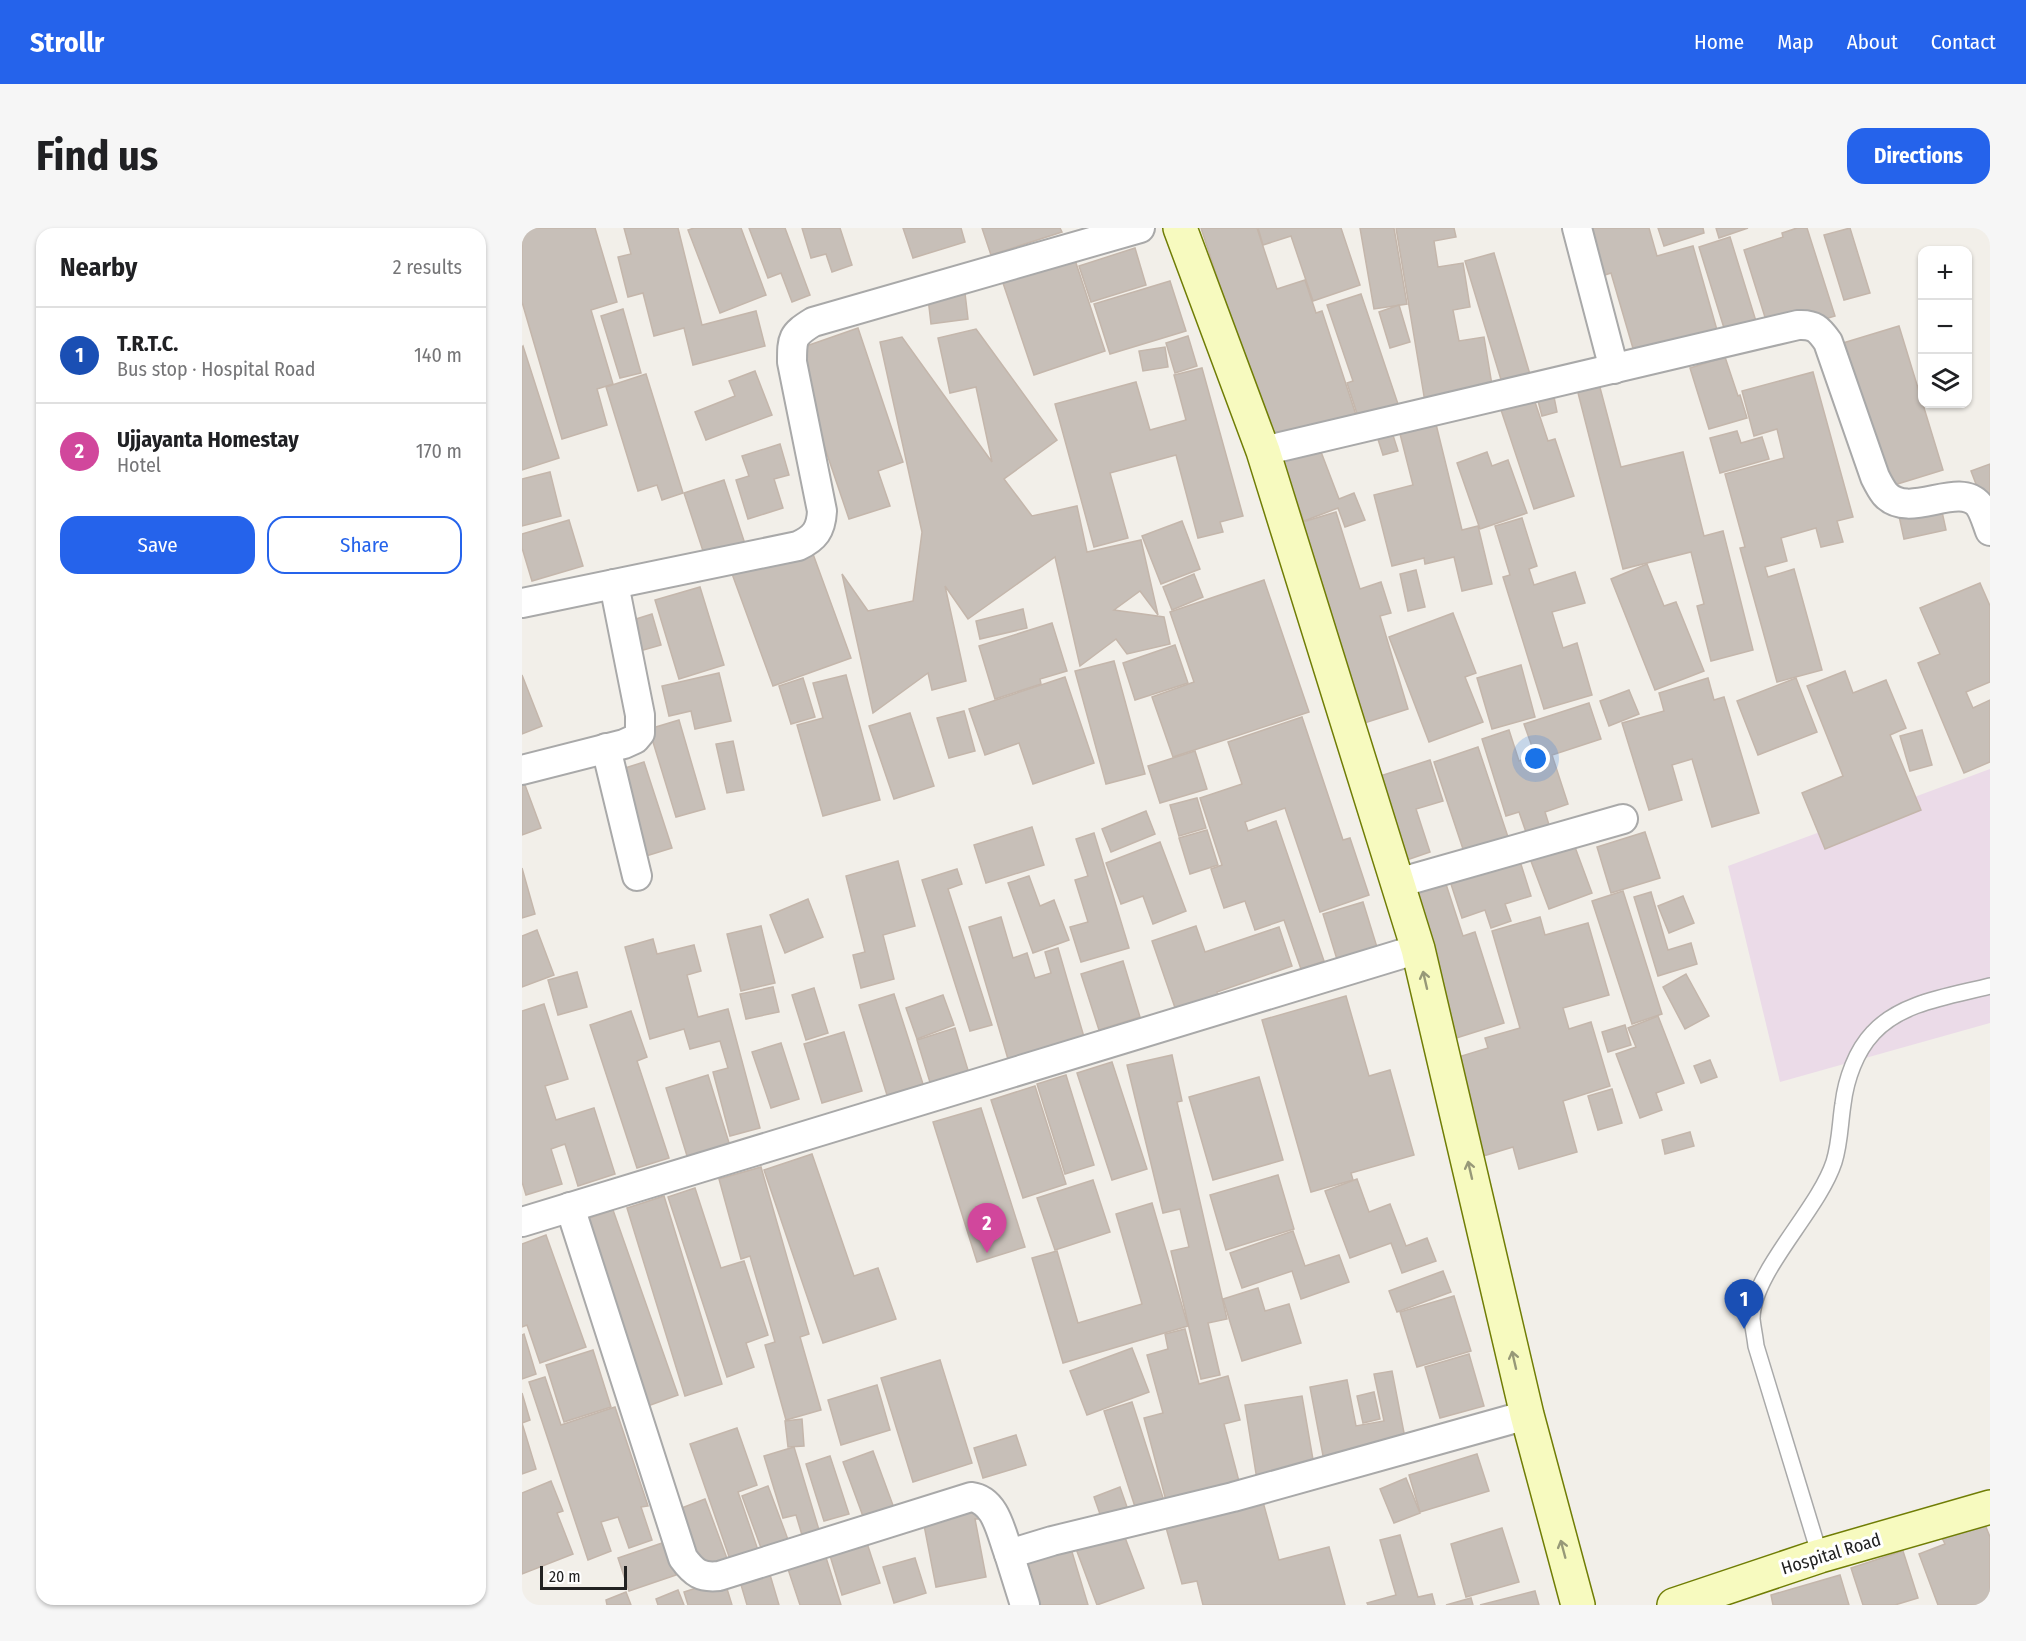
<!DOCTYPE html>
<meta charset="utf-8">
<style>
body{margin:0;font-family:"Fira Sans Condensed",sans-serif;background:#f6f6f6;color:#202124}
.controls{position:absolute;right:18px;top:18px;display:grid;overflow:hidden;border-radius:12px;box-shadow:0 2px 4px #0004}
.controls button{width:54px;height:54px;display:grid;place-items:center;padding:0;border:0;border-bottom:2px solid #e0e0e0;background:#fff;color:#202124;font:30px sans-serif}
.scale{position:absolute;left:18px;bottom:15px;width:87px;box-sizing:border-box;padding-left:6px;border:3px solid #222;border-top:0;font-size:16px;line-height:21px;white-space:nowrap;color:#222;-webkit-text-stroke:4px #fff;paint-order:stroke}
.you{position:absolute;left:1014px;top:531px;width:21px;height:21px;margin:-15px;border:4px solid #fff;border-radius:50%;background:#1a73e8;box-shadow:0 0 0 9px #1a73e833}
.badge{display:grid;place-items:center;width:39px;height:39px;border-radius:50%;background:#2563eb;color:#fff;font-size:20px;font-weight:700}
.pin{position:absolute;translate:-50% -50px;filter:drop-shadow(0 2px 3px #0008)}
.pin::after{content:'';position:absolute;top:32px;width:21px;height:18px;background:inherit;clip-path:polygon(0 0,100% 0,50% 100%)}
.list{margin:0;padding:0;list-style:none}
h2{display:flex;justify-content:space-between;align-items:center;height:78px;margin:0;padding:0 24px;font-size:26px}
h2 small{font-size:20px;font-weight:400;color:#757577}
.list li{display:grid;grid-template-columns:39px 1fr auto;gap:18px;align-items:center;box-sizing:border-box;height:96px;padding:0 24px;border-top:2px solid #e0e0e0}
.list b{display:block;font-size:22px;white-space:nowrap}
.list p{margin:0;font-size:20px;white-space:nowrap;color:#757577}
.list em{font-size:20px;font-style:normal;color:#757577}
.actions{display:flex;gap:12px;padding:18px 24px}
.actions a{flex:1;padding:14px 0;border:2px solid #2563eb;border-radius:18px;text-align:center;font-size:21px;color:#2563eb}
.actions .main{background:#2563eb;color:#fff}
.icon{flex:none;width:33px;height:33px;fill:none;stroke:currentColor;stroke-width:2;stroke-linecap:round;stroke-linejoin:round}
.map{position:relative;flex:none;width:1468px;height:1377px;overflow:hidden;border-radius:18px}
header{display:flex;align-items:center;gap:36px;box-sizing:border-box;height:84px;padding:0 30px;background:#2563eb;color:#fff}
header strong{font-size:28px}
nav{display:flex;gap:33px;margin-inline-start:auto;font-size:21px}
.intro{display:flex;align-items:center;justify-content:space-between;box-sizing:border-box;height:144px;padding:0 36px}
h1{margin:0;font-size:42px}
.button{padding:15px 27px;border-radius:18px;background:#2563eb;color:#fff;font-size:21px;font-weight:700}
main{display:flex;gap:36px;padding:0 36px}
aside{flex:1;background:#fff;border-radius:18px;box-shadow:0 2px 4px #0004}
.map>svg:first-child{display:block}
</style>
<header>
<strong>Strollr</strong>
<nav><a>Home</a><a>Map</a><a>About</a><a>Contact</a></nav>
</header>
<div class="intro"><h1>Find us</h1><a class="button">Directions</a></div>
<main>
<aside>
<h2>Nearby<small>2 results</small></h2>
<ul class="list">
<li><span class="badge" style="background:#1a4fb4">1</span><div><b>T.R.T.C.</b><p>Bus stop · Hospital Road</p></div><em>140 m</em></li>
<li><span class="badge" style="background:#d1479c">2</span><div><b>Ujjayanta Homestay</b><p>Hotel</p></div><em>170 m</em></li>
</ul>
<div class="actions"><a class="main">Save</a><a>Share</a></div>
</aside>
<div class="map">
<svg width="1468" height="1377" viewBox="0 0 1468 1377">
<rect width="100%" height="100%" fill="#f2efe9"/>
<path fill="#ebdbe8" d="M1468 541V795L1258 854 1206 638Z"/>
<g fill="#c7bfb8" stroke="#c4b6ab" stroke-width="1.5">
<path d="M0 0H73L95 74 69 82 91 156 75 161 85 197 40 211 0 74Z"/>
<path d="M102 0H156L180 97 234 83 243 118 171 137 162 100 132 108 121 65 106 69 96 29 109 26Z"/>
<path d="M172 0H219L244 67 198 85 166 2Z"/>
<path d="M227 0H263L288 67 270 74 259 45 246 50Z"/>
<path d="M280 0H318L330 37 310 44 304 26 289 30Z"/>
<path d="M381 0H439L443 14 391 30Z"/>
<path d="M460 0H538L540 4 469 27Z"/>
<path d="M679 0H735L755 61 783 52 794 85 800 83 837 196 753 224Z"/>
<path d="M736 0H819L838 57 791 73 769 8 741 17Z"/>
<path d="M838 0H872L885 76 852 81Z"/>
<path d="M874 0H932L934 9 912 13 916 39 941 35 948 79 931 82 937 113 962 109 972 169 904 180Z"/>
<path d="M1060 0H1127L1135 28 1171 18 1197 109 1115 134 1089 45 1074 50Z"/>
<path d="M1136 0H1181L1182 5 1142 18Z"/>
<path d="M1194 0H1226L1197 10Z"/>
<path d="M1275 0H1285L1313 88 1286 96 1289 106 1252 118 1222 22 1261 9 1260 5Z"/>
<path d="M1328 0 1348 65 1322 72 1302 7Z"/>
<path d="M1208 9 1237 103 1206 113 1177 19Z"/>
<path d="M613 20 624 57 569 74 557 38Z"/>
<path d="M972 25 1012 160 984 168 943 33Z"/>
<path d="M553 32 583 123 512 147 481 55Z"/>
<path d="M648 53 664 103 588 126 572 76Z"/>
<path d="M443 65 446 91 409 96 406 70Z"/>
<path d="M839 66 882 194 842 207 825 155 831 153 805 77Z"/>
<path d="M877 77 888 114 868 120 857 84Z"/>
<path d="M101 81 119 145 98 150 79 88Z"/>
<path d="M1377 98 1421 242 1356 262 1311 118Z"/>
<path d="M336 100 381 234 356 243 368 278 327 291 270 123Z"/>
<path d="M454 101 535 212 482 251 510 288 555 278 565 324 619 312 636 387 618 363 592 382 642 389 648 416 605 426 594 411 558 438 533 329 446 391 423 358 444 453 410 462 406 445 351 485 320 346 346 383 391 373 400 304 358 114 380 109 470 234 454 159 428 165 416 110Z"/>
<path d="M666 108 675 138 653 145 644 115Z"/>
<path d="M1 118 37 230 0 242V119Z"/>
<path d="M643 119 646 139 621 143 617 123Z"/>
<path d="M1203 129 1216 168 1218 167 1225 190 1187 201 1168 140Z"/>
<path d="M680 140 721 288 698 294 701 304 676 310 654 227 588 245 606 310 572 319 533 176 614 154 628 202 664 192 652 147Z"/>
<path d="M233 143 250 187 184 212 173 184 213 168 207 153Z"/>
<path d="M1291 144 1331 289 1315 293 1321 314 1299 319 1294 300 1259 310 1265 333 1243 339 1246 349 1272 341 1300 442 1255 454 1218 320 1223 319 1203 246 1262 230 1255 201 1232 208 1220 163Z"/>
<path d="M124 146 161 265 140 272 135 257 116 263 84 159Z"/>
<path d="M1076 152 1099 239 1161 224 1182 308 1201 303 1231 422 1189 433 1175 378 1182 376 1169 324 1101 341 1054 157Z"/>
<path d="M1011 168 1026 213 1033 211 1052 268 1012 281 978 179Z"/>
<path d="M1032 169 1035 184 1020 188 1016 173Z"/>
<path d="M912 188 940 302 956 298 970 356 940 363 932 329 903 336 902 330 870 338 852 267 891 257 876 198Z"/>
<path d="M869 201 876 223 861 227 854 205Z"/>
<path d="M1215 203 1219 215 1240 209 1247 231 1198 245 1188 210Z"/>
<path d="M258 216 267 247 252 251 261 280 226 291 214 252 227 248 220 228Z"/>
<path d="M796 216 817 271 832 265 843 292 823 299 816 280 782 293 758 230Z"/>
<path d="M965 224 970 238 986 232 1005 285 958 301 935 235Z"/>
<path d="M1468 236V293L1449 243Z"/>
<path d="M28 244 39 288 0 298V251Z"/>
<path d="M202 252 223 316 183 329 162 265Z"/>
<path d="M1419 279 1424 302 1382 311 1377 288Z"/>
<path d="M814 284 838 361 859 354 869 385 858 388 886 481 836 497 774 296Z"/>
<path d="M1000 290 1015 338 1007 341 1012 357 1053 344 1063 375 1030 384 1041 420 1055 415 1070 467 1022 481 981 349 988 347 973 298Z"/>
<path d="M47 292 61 338 10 353 0 320V306Z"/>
<path d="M660 293 678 341 639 356 620 308Z"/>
<path d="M287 315 329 430 251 458 209 343Z"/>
<path d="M1125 336 1142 378 1154 374 1182 443 1133 462 1089 351Z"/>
<path d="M894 342 903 379 886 383 878 346Z"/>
<path d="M672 346 681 369 650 382 641 359Z"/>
<path d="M742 352 787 484 651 529 630 469 672 454 648 384Z"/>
<path d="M1458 355 1468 378V454L1444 464 1451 480 1468 472V534L1442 545 1396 435 1418 426 1398 380Z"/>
<path d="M178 359 202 437 157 451 133 372Z"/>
<path d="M501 381 505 400 458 411 454 393Z"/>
<path d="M931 385 954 445 943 449 961 494 907 514 867 409Z"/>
<path d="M130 386 139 417 107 426 98 396Z"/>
<path d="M530 395 545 443 518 451 519 456 473 471 457 418Z"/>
<path d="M653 417 666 455 613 472 601 435Z"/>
<path d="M592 433 623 546 584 556 553 443Z"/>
<path d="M999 437 1013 489 970 501 955 450Z"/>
<path d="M1323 443 1331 465 1364 452 1384 500 1368 507 1399 582 1303 621 1280 565 1321 548 1285 458Z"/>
<path d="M197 445 209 493 173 501 169 483 147 488 140 458Z"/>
<path d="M0 447 20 498 0 506Z"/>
<path d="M324 447 358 572 301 588 275 497 301 490 291 455Z"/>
<path d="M543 449 572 535 511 556 497 515 463 527 447 481Z"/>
<path d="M281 450 293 489 269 496 257 458Z"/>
<path d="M1186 450 1192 472 1202 469 1237 585 1190 599 1170 531 1150 537 1160 572 1127 582 1100 495 1142 483 1137 465Z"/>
<path d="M1274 450 1295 504 1236 527 1215 473Z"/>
<path d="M1107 462 1117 486 1087 498 1078 473Z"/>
<path d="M1067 475 1079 511 1030 527 1046 576 1023 584 1028 600 1005 607 997 584 984 588 960 511 987 502 997 533 1013 527 1002 496Z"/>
<path d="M442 483 453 523 427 530 415 490Z"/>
<path d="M388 485 412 558 372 571 347 498Z"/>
<path d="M780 489 821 612 828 610 847 667 798 684 763 580 723 594 726 603 754 593 802 733 779 741 762 692 733 702 723 673 702 680 689 641 700 637 678 570 720 556 706 514Z"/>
<path d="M157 492 183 581 154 589 127 501Z"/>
<path d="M1400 502 1410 537 1388 543 1378 508Z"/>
<path d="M211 513 222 562 205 565 194 516Z"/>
<path d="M956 519 988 615 944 630 912 534Z"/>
<path d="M673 523 685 561 638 575 626 538Z"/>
<path d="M908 532 921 573 894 581 908 624 879 634 852 550Z"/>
<path d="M122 534 150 620 111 632 84 546Z"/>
<path d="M0 549 19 600 0 607Z"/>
<path d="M675 570 684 600 657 608 648 577Z"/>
<path d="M624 583 633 606 589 624 580 601Z"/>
<path d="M510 599 522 637 464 655 452 617Z"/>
<path d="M685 602 696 637 668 646 657 610Z"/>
<path d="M1123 604 1138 650 1089 665 1075 619Z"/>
<path d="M572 605 607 720 559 734 548 699 566 694 553 652 566 648 554 611Z"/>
<path d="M1050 611 1070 665 1027 681 1007 628Z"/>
<path d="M638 614 664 683 631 696 621 668 599 676 584 635Z"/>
<path d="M997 630 1009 668 983 676 989 693 969 700 963 682 940 690 928 653Z"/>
<path d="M376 633 393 698 361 707 372 751 339 760 331 727 343 724 324 648Z"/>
<path d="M0 640 13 686 0 690Z"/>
<path d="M435 641 440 656 426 661 470 797 448 803 400 652Z"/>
<path d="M921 647 941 708 953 704 982 795 931 811 883 659Z"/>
<path d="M507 648 518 678 532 672 547 712 511 725 486 655Z"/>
<path d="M1101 663 1140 786 1110 796 1070 673Z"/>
<path d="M1129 664 1146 722 1169 715 1175 736 1136 748 1112 669Z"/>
<path d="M1161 668 1172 695 1147 705 1136 678Z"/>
<path d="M286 671 301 709 263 725 248 687Z"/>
<path d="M841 674 858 729 818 741 801 686Z"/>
<path d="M479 689 491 730 505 725 513 750 529 745 523 724 536 720 562 809 486 831 447 699Z"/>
<path d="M1018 689 1023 707 1066 695 1087 767 1041 780 1047 801 1069 794 1088 858 1041 873 1055 924 997 941 991 919 958 929 930 831 966 820 963 810 998 800 970 703Z"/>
<path d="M239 698 253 755 219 763 205 706Z"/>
<path d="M674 698 683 724 757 699 770 738 695 764 702 786 660 800 630 713Z"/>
<path d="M15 702 32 747 0 759V708Z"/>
<path d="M131 711 135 726 172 717 179 743 165 747 176 789 206 781 238 900 208 908 191 844 206 840 198 813 168 821 162 801 128 811 103 719Z"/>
<path d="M601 733 618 789 577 802 559 746Z"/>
<path d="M55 744 65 779 36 787 26 752Z"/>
<path d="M1164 746 1187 788 1163 801 1141 759Z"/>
<path d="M251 759 257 784 224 791 218 766Z"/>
<path d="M292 760 306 805 284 812 270 767Z"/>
<path d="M372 766 401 856 365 867 337 777Z"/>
<path d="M421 767 432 797 395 811 384 780Z"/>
<path d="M824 768 847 848 868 842 892 927 829 945 831 952 789 964 740 792Z"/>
<path d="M22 776 46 851 23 858 34 892 72 880 93 946 56 958 43 916 29 921 40 956 4 967 0 954V783Z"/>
<path d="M109 783 125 829 115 833 147 930 115 940 68 797Z"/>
<path d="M1136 788 1162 855 1134 865 1140 882 1118 890 1094 826 1114 819 1106 800Z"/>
<path d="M1103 797 1109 817 1086 824 1080 804Z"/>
<path d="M433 800 449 852 411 864 395 812Z"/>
<path d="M322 804 340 863 300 875 282 816Z"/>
<path d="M259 815 277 871 249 880 230 824Z"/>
<path d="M650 827 660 873 655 874 705 1091 686 1095 698 1147 679 1151 649 1023 667 1019 658 981 641 985 605 837Z"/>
<path d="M1188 832 1195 849 1179 855 1172 838Z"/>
<path d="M590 834 625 941 590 952 555 845Z"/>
<path d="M186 847 208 918 166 931 144 860Z"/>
<path d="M544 847 572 937 543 946 515 856Z"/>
<path d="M737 849 761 932 691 952 667 869Z"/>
<path d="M513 858 544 956 501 970 469 872Z"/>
<path d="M1090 861 1100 895 1076 902 1066 868Z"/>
<path d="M459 880 503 1019 455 1034 411 894Z"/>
<path d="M1168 904 1172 918 1143 926 1140 912Z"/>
<path d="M290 926 332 1048 356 1040 374 1091 301 1115 242 942Z"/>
<path d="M239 939 287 1106 278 1109 299 1182 264 1192 243 1117 253 1114 228 1028 219 1031 197 951Z"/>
<path d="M756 947 772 1001 704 1022 688 967Z"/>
<path d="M835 951 847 984 868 976 884 1018 905 1010 914 1033 880 1045 869 1015 828 1030 803 963Z"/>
<path d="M571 952 588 1004 533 1022 515 970Z"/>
<path d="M173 960 199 1040 222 1033 246 1107 224 1115 232 1139 205 1149 146 969Z"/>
<path d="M142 968 200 1156 163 1168 105 980Z"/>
<path d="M630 975 666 1098 541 1135 510 1030 535 1023 556 1095 620 1076 594 986Z"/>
<path d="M91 982 156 1167 112 1183 47 997Z"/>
<path d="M771 1003 783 1038 817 1027 827 1054 779 1071 770 1043 720 1060 708 1025Z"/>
<path d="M24 1007 64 1119 18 1135 5 1097 0 1099V1016Z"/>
<path d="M921 1043 929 1064 875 1084 867 1063Z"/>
<path d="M736 1060 743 1083 767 1076 779 1115 720 1133 701 1071Z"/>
<path d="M932 1068 949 1123 895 1139 878 1084Z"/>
<path d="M663 1101 677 1156 706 1148 718 1192 702 1196 719 1261 646 1280 622 1190 641 1185 625 1127 646 1121 643 1106Z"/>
<path d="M2 1106 14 1146 0 1151V1107Z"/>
<path d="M610 1120 627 1164 565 1187 548 1143Z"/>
<path d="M71 1122 89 1179 42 1194 24 1137Z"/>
<path d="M947 1126 962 1178 918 1190 903 1139Z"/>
<path d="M418 1132 450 1235 391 1254 359 1150Z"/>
<path d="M870 1143 883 1210 831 1220 833 1231 803 1238 788 1159 825 1152 834 1198 862 1193 852 1146Z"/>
<path d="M23 1149 39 1197 93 1179 126 1278 119 1279 130 1312 107 1320 96 1289 79 1294 89 1323 66 1332 7 1154Z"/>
<path d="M355 1157 368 1202 319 1217 306 1172Z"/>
<path d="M852 1164 858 1191 841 1195 835 1168Z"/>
<path d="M0 1165 8 1192 0 1195 14 1241 0 1246Z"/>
<path d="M780 1168 794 1249 736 1258 723 1177Z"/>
<path d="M610 1174 644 1279 616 1288 582 1183Z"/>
<path d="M280 1191 282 1218 266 1219 263 1193Z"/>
<path d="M215 1200 235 1257 216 1264 238 1328 210 1337 168 1216Z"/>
<path d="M494 1207 504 1237 461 1250 452 1220Z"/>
<path d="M272 1219 297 1302 280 1307 274 1287 261 1290 242 1228Z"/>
<path d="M351 1223 372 1280 342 1291 321 1234Z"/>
<path d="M955 1226 967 1263 898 1284 887 1247Z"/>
<path d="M308 1228 327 1286 302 1293 284 1236Z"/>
<path d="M884 1250 898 1285 872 1295 858 1261Z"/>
<path d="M29 1253 41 1283 35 1285 51 1326 0 1346V1265Z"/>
<path d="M246 1258 268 1317 242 1328 220 1268Z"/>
<path d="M449 1258 456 1291H453L464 1349 414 1359 401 1292Z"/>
<path d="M598 1259 605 1279 593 1283 622 1360 575 1377 547 1302 579 1289 572 1269Z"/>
<path d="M738 1263 757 1332 807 1319 823 1377H681L675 1353 660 1356 641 1289Z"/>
<path d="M183 1271 207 1336 181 1345 157 1281Z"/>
<path d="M1462 1294 1468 1309V1377H1416L1397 1326 1423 1316 1420 1310Z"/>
<path d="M980 1300 997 1354 944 1369 929 1316Z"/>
<path d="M878 1307 896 1369 910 1366 913 1377H846L845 1375 874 1367 858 1312Z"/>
<path d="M343 1309 358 1355 320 1367 306 1321Z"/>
<path d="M143 1314 154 1347 107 1363 96 1330Z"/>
<path d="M547 1314 566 1377H513L498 1329Z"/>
<path d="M301 1320 319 1377H278L263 1332Z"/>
<path d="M1381 1323 1396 1370 1373 1377H1341L1329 1340Z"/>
<path d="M393 1330 404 1365 372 1375 361 1339Z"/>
<path d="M246 1340 257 1377H225L217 1350Z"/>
<path d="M1318 1347 1327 1377H1251L1249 1367Z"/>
<path d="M202 1351 210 1377H166L162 1364Z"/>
<path d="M156 1362 162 1377H136L134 1371Z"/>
<path d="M1013 1363 1017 1377H958Z"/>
<path d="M104 1364 109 1377H85L84 1372Z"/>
<path d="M949 1370 951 1377H924Z"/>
</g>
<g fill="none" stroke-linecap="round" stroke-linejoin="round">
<g stroke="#a9a9a9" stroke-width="18">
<path id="lane" d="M1298 1328 1234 1118C1233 1109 1231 1100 1230 1091 1230 1044 1296 983 1312 934 1318 915 1318 895 1321 876 1324 851 1334 823 1351 805 1379 774 1429 768 1468 758"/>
</g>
<g stroke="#a9a9a9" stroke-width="32">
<g id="street">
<path d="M1055 0 1092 141"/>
<path d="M741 223 1276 97C1292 96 1297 101 1306 114L1353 249C1356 255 1359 261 1363 266 1387 293 1436 252 1457 277 1462 284 1465 295 1468 303"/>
<path d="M0 375 276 318C293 310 299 302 300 283L270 134C270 110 270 107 291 94L618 0"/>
<path d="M84 520 115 648"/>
<path d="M0 542 102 516 113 511 118 505V487L92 356"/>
<path d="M876 655 1101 591"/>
<path d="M48 979 161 1330C172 1345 179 1350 197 1348L449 1269C474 1272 479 1305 487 1326L530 1313 711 1269 1005 1187"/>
<path d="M0 994 896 721"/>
<path d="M487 1326 503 1377"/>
</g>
</g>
<g stroke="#707d05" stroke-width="36">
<g id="secondary">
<path d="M658 0 741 223 896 721 1005 1187 1056 1377"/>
<path d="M1152 1377 1298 1328 1468 1279"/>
</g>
</g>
<use href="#lane" stroke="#fff" stroke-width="15"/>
<use href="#street" stroke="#fff" stroke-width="28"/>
<use href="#secondary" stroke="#f7fabf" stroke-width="33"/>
</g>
<defs><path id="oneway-shaft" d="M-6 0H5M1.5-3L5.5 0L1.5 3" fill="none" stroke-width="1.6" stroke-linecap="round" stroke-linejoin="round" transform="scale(1.5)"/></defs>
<g stroke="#979978">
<use href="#oneway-shaft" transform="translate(903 752) rotate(-103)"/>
<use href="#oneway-shaft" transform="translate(948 942) rotate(-103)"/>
<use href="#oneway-shaft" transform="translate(992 1132) rotate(-103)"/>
<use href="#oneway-shaft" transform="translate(1041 1321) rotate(-105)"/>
</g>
<g text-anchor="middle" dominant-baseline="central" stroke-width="6" stroke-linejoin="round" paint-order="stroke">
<g font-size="18" fill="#222" stroke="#fff">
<text transform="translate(1309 1326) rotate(-17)">Hospital Road</text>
</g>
</g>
</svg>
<div class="controls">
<button>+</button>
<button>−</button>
<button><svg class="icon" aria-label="layers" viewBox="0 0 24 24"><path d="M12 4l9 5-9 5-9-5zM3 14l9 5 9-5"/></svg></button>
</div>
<div class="scale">20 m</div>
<div class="you"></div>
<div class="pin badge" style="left:1222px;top:1101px;background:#1a4fb4">1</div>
<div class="pin badge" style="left:465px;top:1025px;background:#d1479c">2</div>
</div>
</main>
